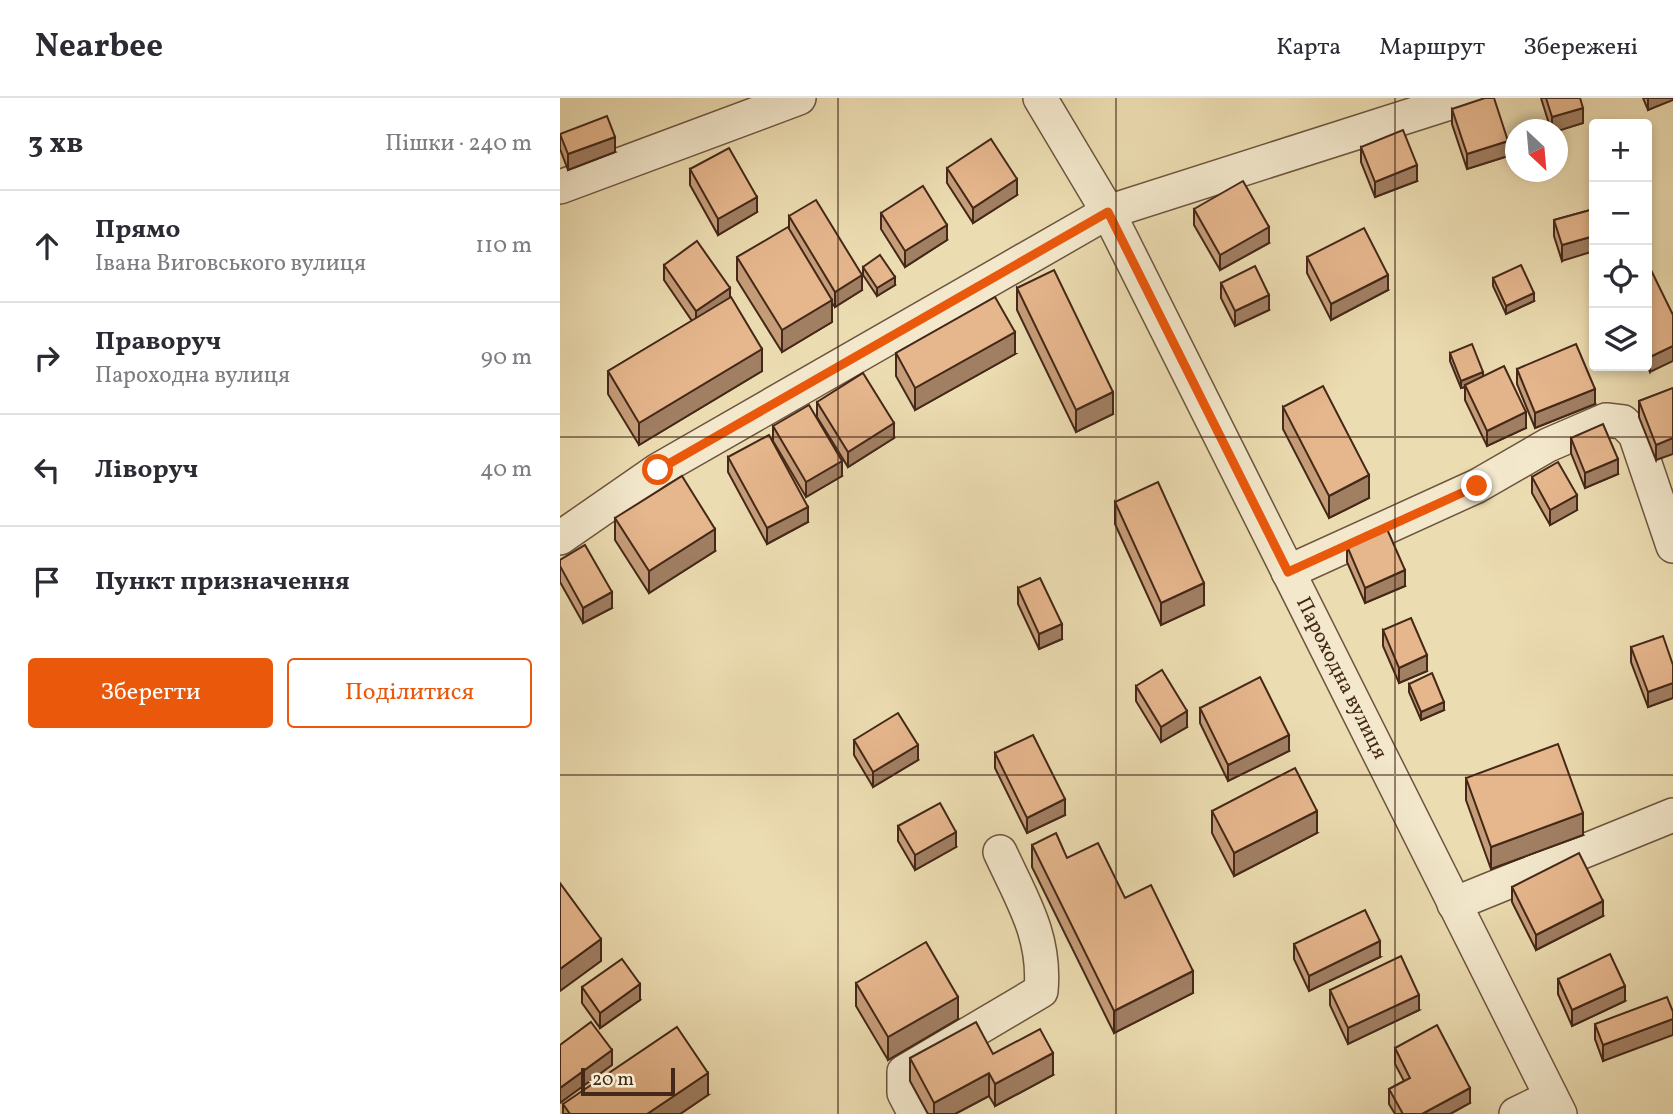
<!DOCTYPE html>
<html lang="uk">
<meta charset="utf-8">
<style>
body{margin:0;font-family:Vollkorn,serif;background:#f7f7f7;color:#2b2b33}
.controls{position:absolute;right:21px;top:21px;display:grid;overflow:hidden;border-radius:7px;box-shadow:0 4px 10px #0003}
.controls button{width:63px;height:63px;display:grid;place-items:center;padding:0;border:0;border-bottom:2px solid #e1e1e2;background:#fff;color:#2b2b33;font:35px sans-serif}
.compass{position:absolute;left:945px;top:21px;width:63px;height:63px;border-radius:50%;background:#fff;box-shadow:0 4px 10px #0003;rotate:154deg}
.scale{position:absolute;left:21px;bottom:18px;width:94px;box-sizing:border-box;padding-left:7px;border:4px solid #442818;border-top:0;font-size:19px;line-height:24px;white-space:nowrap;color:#442818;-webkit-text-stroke:5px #f3e8cc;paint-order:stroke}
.stop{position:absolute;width:21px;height:21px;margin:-16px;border:5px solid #ea580c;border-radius:50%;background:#fff}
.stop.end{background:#ea580c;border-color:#fff;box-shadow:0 2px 7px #0008}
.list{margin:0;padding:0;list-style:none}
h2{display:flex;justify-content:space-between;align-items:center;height:91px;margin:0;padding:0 28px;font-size:30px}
h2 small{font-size:23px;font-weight:400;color:#7c7c81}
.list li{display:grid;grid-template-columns:46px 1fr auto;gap:21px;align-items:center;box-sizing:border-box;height:112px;padding:0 28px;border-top:2px solid #e1e1e2}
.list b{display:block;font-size:26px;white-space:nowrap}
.list p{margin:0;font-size:23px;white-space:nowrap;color:#7c7c81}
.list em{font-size:23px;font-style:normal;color:#7c7c81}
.actions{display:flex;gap:14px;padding:21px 28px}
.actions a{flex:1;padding:16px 0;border:2px solid #ea580c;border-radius:7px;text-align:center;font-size:24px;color:#ea580c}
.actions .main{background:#ea580c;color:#fff}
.icon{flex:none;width:38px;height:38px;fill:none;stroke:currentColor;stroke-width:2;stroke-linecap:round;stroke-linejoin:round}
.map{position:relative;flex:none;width:1113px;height:1016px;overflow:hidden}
header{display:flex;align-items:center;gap:42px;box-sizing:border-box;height:98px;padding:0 35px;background:#fff;border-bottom:2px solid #e1e1e2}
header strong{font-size:33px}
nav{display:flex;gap:38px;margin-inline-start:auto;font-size:24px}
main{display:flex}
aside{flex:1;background:#fff}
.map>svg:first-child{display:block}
</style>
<header>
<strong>Nearbee</strong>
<nav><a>Карта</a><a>Маршрут</a><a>Збережені</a></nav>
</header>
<main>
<aside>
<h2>3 хв<small>Пішки · 240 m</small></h2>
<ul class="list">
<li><svg class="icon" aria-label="ahead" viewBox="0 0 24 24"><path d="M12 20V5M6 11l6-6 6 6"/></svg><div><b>Прямо</b><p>Івана Виговського вулиця</p></div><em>110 m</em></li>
<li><svg class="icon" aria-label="right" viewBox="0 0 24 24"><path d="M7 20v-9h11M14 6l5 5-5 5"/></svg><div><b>Праворуч</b><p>Пароходна вулиця</p></div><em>90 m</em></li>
<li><svg class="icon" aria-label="left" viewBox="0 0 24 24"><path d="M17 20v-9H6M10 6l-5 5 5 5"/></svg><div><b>Ліворуч</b></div><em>40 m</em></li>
<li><svg class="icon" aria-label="arrive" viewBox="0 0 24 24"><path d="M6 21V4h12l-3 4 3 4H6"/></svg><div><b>Пункт призначення</b></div></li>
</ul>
<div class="actions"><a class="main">Зберегти</a><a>Поділитися</a></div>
</aside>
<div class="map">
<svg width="1113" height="1016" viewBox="0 0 1113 1016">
<rect width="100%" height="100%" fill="#ecdcb1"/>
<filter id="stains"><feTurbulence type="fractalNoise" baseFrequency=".00286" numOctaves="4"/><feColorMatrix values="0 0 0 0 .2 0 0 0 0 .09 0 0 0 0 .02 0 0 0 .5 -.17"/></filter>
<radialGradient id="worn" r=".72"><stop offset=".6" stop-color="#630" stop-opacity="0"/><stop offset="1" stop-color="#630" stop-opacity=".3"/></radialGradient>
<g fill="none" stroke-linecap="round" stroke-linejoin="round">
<g stroke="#6e553e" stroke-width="36">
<g id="minor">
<path id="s1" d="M480 0 548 114 1000 1016"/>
<path d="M0 89 239 0"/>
<path d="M0 440 98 372 548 114 905 0"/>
<path d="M728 474 917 388 988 347 1046 322 1063 324 1075 336 1113 448"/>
<path d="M894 806 1113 717"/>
<path d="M355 1016 344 995V974L481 893C486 838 462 802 440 754"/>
<path d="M956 1016 991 999"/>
</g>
</g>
<use href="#minor" stroke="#f3e8cc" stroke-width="33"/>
</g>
<g fill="#c69d79" stroke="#442818" stroke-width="2">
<path d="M981 0H1020L1023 25 998 32H991Z"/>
<path d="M1083 0H1113L1088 12Z"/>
<path d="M892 11 948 58 907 71 892 26Z"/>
<path d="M0 36 55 54 8 72 0 51Z"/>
<path d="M801 49 857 83 815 99 801 64Z"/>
<path d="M387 70 457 97 413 125 387 85Z"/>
<path d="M130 71 197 114 158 137 130 87Z"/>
<path d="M634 111 709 145 660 172 634 127Z"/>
<path d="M1034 111 1002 163 994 138V122Z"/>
<path d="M321 115 387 142 345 169 321 131Z"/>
<path d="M229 118 302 192 275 209 272 205V224L222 254 177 182V159L229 131Z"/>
<path d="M747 159 828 192 771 222 747 175Z"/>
<path d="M104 167 170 200 202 273 79 347 48 296V273L132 223 104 182Z"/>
<path d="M303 169 335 187 317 198 303 177Z"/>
<path d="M1087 169 1113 217 1090 274 1087 267Z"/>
<path d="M933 180 974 203 946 216 933 188Z"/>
<path d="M661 185 709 212 675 228 661 200Z"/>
<path d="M457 190 553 316 516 334 457 212Z"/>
<path d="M336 255 455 256 355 312 336 278Z"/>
<path d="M890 255 923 278 966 330 927 348 905 302V289L901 290 890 263Z"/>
<path d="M957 271 1035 306 975 330 957 286Z"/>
<path d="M1113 290 1096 362 1079 319V303Z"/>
<path d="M257 304 334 340 288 369 257 319Z"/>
<path d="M723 309 809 400 769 420 723 331Z"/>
<path d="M213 328 282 378 246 399 213 343Z"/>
<path d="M1011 340 1058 376 1025 390 1011 355Z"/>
<path d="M168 359 248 424 207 446 168 374Z"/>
<path d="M972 379 1017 412 990 427 972 395Z"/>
<path d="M555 404 644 507 601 527 555 426Z"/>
<path d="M55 420 155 453 89 495 55 442Z"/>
<path d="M787 448 845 488 805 505 787 464Z"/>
<path d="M0 462 52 510 23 525 0 484Z"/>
<path d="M458 490 502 541 479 551 458 506Z"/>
<path d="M823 532 867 573 839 585 823 548Z"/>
<path d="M1071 549 1113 567V600L1088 609 1071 564Z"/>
<path d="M849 586 884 612 861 622 849 594Z"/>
<path d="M576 588 627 629 601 644 576 603Z"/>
<path d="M640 610 729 653 668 683 640 625Z"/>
<path d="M294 642 358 662 313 689 294 657Z"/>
<path d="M435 655 505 717 467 735 435 670Z"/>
<path d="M906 680 1023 737 931 771 906 702Z"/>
<path d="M652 713 757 735 674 778 652 735Z"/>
<path d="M338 728 396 749 355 772 338 743Z"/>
<path d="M472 747 507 760 565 800 633 895 554 935 472 769Z"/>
<path d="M952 789 1043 818 976 852 952 804Z"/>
<path d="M734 846 820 859 749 893 734 861Z"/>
<path d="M998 881 1065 903 1012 928 998 896Z"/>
<path d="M296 885 398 921 328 962 296 908Z"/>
<path d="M22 889 80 902 40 930 22 905Z"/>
<path d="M770 892 859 912 788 946 770 907Z"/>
<path d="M1113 914 1043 963 1035 941V926Z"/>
<path d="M835 950 910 1005 890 1016H835L829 1006V991L844 983 835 966Z"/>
<path d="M433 956 493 977 435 1008 429 998 395 1016H368L350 983V960Z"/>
<path d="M148 997 120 1016H3V1006Z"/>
</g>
<g fill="#a17f63" stroke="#442818" stroke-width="2">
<path d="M1088 0H1113V2L1088 12Z"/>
<path d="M1023 10V25L998 33V32H992V19Z"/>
<path d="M55 39V54L8 72V56Z"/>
<path d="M948 43V58L907 71V56Z"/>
<path d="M857 67V83L815 99V84Z"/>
<path d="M457 81V97L413 125V110Z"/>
<path d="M197 99V114L158 137V121Z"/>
<path d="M387 127V142L345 169V153Z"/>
<path d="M709 129V145L660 172V157Z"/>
<path d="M1034 138V153L1002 163V147Z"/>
<path d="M302 177V192L275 209V194Z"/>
<path d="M828 177V192L771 222V206Z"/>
<path d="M335 179V187L317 198V190Z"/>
<path d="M170 190V206L136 228V213Z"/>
<path d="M974 195V203L946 216V208Z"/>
<path d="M709 197V212L675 228V213Z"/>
<path d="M272 202V224L222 254V232Z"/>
<path d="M455 234V256L355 312V290Z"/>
<path d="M1113 248V263L1090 274V259Z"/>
<path d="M202 251V273L79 347V325Z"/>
<path d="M923 274V282L905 287V289L901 290V283Z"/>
<path d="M1035 291V306L975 330V315Z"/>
<path d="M553 294V316L516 334V312Z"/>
<path d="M966 314V330L927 348V333Z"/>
<path d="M334 325V340L288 369V354Z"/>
<path d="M1113 340V356L1096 362V347Z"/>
<path d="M1058 361V376L1025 390V375Z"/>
<path d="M282 363V378L246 399V384Z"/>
<path d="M809 377V400L769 420V398Z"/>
<path d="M1017 397V412L990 427V412Z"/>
<path d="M248 409V424L207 446V430Z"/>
<path d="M155 431V453L89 495V473Z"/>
<path d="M845 472V488L805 505V490Z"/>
<path d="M644 485V507L601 527V505Z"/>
<path d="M52 494V510L23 525V510Z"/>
<path d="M502 526V541L479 551V536Z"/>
<path d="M867 557V573L839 585V570Z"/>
<path d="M1113 585V600L1088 609V594Z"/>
<path d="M884 604V612L861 622V614Z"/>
<path d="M627 613V629L601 644V629Z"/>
<path d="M729 637V653L668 683V667Z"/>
<path d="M358 647V662L313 689V674Z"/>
<path d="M505 701V717L467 735V720Z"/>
<path d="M757 713V735L674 778V755Z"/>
<path d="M1023 715V737L931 771V749Z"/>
<path d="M396 734V749L355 772V757Z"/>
<path d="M1043 803V818L976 852V837Z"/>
<path d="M41 841V863L0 893V871Z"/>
<path d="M820 843V859L749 893V878Z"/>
<path d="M633 873V895L554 935V913Z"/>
<path d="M80 886V902L40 930V915Z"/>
<path d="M1065 888V903L1012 928V912Z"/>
<path d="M859 897V912L788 946V930Z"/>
<path d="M398 899V921L328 962V939Z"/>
<path d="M1113 921V937L1043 963V947Z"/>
<path d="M52 952V967L0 1005V990Z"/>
<path d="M493 955V977L435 1008V986Z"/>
<path d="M148 975V997L120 1016H87Z"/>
<path d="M429 975V998L395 1016H374V1005Z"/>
<path d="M910 990V1005L890 1016H862Z"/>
</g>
<g fill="#e6b68d" stroke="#442818" stroke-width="2">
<path d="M925 0H934L948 43 907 56 892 11Z"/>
<path d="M986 0H1020L1023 10 992 19Z"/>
<path d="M47 18 55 39 8 56 0 36Z"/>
<path d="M843 32 857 67 815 84 801 49Z"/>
<path d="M431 41 457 81 413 110 387 70Z"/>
<path d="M169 50 197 99 158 121 130 71Z"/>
<path d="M683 83 709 129 660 157 634 111Z"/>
<path d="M363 88 387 127 345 153 321 115Z"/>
<path d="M256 102 302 177 275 194 229 118Z"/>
<path d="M1034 111V138L1002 147 994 122Z"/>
<path d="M228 129 272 202 222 232 177 159Z"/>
<path d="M804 130 828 177 771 206 747 159Z"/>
<path d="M137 143 170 190 136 213 104 167Z"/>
<path d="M320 157 335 179 317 190 303 169Z"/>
<path d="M961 167 974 195 946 208 933 180Z"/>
<path d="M695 168 709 197 675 213 661 185Z"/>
<path d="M1089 168 1113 217V248L1090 259 1087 252V169Z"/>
<path d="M494 172 553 294 516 312 457 190Z"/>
<path d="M171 199 202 251 79 325 48 273Z"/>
<path d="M435 199 455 234 355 290 336 255Z"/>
<path d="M912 246 923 274 901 283 890 255Z"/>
<path d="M1016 246 1035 291 975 315 957 271Z"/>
<path d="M944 268 966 314 927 333 905 287Z"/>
<path d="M303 275 334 325 288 354 257 304Z"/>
<path d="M763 288 809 377 769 398 723 309Z"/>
<path d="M1113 290V340L1096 347 1079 303Z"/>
<path d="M249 307 282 363 246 384 213 328Z"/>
<path d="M1043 326 1058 361 1025 375 1011 340Z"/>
<path d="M209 337 248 409 207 430 168 359Z"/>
<path d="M998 364 1017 397 990 412 972 379Z"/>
<path d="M122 378 155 431 89 473 55 420Z"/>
<path d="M598 384 644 485 601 505 555 404Z"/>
<path d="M827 431 845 472 805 490 787 448Z"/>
<path d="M25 447 52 494 23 510 0 468V462Z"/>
<path d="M480 480 502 526 479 536 458 490Z"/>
<path d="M851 520 867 557 839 570 823 532Z"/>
<path d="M1103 538 1113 567V585L1088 594 1071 549Z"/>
<path d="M602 572 627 613 601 629 576 588Z"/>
<path d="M872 575 884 604 861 614 849 586Z"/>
<path d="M700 579 729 637 668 667 640 610Z"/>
<path d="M338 615 358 647 313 674 294 642Z"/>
<path d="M473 637 505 701 467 720 435 655Z"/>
<path d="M998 646 1023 715 931 749 906 680Z"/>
<path d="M735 670 757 713 674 755 652 713Z"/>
<path d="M380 705 396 734 355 757 338 728Z"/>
<path d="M496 735 507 760 538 745 565 800 591 787 633 873 554 913 472 747Z"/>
<path d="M1019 755 1043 803 976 837 952 789Z"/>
<path d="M0 785 41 841 0 871Z"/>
<path d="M805 812 820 843 749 878 734 846Z"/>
<path d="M366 844 398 899 328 939 296 885Z"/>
<path d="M1050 856 1065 888 1012 912 998 881Z"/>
<path d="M841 858 859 897 788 930 770 892Z"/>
<path d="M62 861 80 886 40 915 22 889Z"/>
<path d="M1107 899 1113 914V921L1043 947 1035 926Z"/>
<path d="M31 924 52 952 0 990V947Z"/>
<path d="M416 924 433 956 480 931 493 955 435 986 429 975 374 1005 350 960Z"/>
<path d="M877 927 910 990 862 1016H843L829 991 850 980 835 950Z"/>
<path d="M117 929 148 975 87 1016H10L3 1006Z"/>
</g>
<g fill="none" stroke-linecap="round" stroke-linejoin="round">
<path stroke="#ea580c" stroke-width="9" d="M98 372 548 114 728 474 917 388"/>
</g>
<path fill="none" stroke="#442818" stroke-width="2" stroke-opacity="0.55" d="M278 0V1016M556 0V1016M835 0V1016M0 339H1113M0 677H1113"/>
<g text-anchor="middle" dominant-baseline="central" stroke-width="6" stroke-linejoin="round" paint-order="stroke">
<g font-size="21" fill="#442818" stroke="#f3e8cc">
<text stroke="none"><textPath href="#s1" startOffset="654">Пароходна вулиця</textPath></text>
</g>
</g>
<rect width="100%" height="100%" filter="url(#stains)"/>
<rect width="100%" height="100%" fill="url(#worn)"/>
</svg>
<div class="controls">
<button>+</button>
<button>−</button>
<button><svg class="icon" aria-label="locate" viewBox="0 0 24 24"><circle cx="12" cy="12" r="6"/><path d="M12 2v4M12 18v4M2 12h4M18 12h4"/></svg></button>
<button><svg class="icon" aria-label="layers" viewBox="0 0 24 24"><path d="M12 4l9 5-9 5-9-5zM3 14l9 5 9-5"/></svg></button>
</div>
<svg class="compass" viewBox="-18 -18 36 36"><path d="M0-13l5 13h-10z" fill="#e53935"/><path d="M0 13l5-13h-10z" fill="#7c7c81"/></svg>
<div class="scale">20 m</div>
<div class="stop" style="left:98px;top:372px"></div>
<div class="stop end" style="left:917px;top:388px"></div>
</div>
</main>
